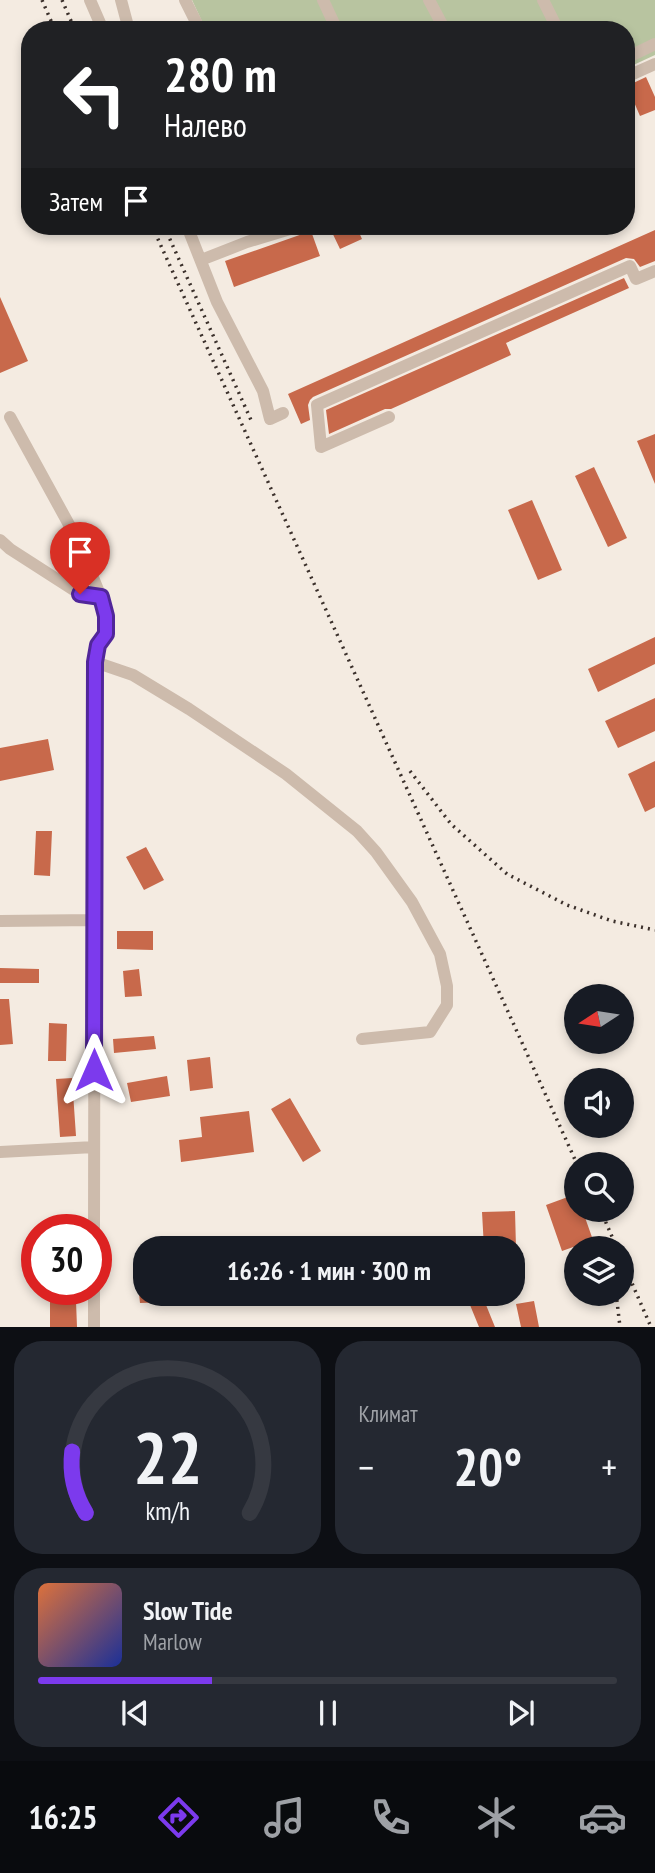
<!DOCTYPE html>
<html lang="ru">
<meta charset="utf-8">
<style>
body{margin:0;font-family:"PT Sans Narrow",sans-serif;background:#242831;color:#f1f3f6;height:100vh;display:flex;flex-direction:column;font-size:26px;white-space:nowrap}
*{box-sizing:border-box;margin:0}
p{font-size:23px;color:#9ea1a6}
.icon{flex:none;width:38px;height:38px;fill:none;stroke:currentColor;stroke-width:2;stroke-linecap:round;stroke-linejoin:round}
.map{position:relative;height:1327px;overflow:hidden}
.side{display:flex;flex-direction:column;gap:14px;padding:14px;background:#0d0f14;flex:1}
.side>*{flex:none}
.banner{position:absolute;left:21px;top:21px;width:614px;height:214px;border-radius:28px;box-shadow:0 4px 10px #0003;background:#202124;color:#fff;overflow:hidden}
.needle{width:46px;rotate:258deg}
.fabs{position:absolute;left:564px;top:984px;display:grid;gap:14px}
.fabs a{display:grid;place-items:center;width:70px;height:70px;border-radius:50%;background:#171b24;box-shadow:0 4px 10px #0003;font-size:35px}
.speed{position:absolute;left:21px;top:1214px;display:flex;gap:14px;font-size:35px;font-weight:700;text-align:center}
.speed>*{display:grid;place-content:center;width:91px;height:91px;border-radius:50%;background:#171b24;box-shadow:0 4px 10px #0003;line-height:1}
.speed .limit{border:10px solid #d22;background:#fff;color:#111}
.pin{position:absolute;display:grid;place-items:center;width:60px;height:60px;color:#fff;margin:-72px -30px;border-radius:50% 50% 50% 0;rotate:-45deg;box-shadow:0 0 7px #0007}
.pin .icon{rotate:45deg}
.me{position:absolute;width:77px;margin:-38px;rotate:0deg;stroke-linejoin:round;filter:drop-shadow(0 0 5px #0008)}
.turn{display:flex;align-items:center;gap:24px;height:147px;padding:0 28px;font-size:32px}
.turn .icon{width:91px;height:91px;stroke-width:2.5}
.turn b{display:block;font-size:49px;line-height:60px}
.then{display:flex;align-items:center;height:66px;padding:0 28px;background:#0003;gap:14px;font-size:26px}
.big{font-size:52px;font-weight:600;line-height:1.1}
.side .widget{flex:1;display:flex;flex-direction:column;justify-content:center;gap:10px;min-width:0;padding:0 24px;border-radius:28px;background:#242831}
.side .dial{align-items:center;gap:0}
.dial svg{height:182px;overflow:visible;fill:none;stroke:#363941;stroke-width:7;stroke-linecap:round;text-anchor:middle}
.dial text{fill:#f1f3f6;stroke:none}
.song{display:flex;align-items:center;gap:21px}
.cover{width:84px;height:84px;border-radius:10px;background:linear-gradient(135deg,hsl(20 70% 55%),hsl(230 70% 35%))}
.played{height:7px;border-radius:4px;background:linear-gradient(90deg,#7c3aed 30%,#363941 30%)}
.keys{display:flex;justify-content:space-around;direction:ltr}
.heat{display:flex;justify-content:space-between;align-items:center;font-size:38px;direction:ltr}
.side .tiles{flex:1;display:grid;gap:14px;grid-template-columns:1fr 1fr}
.widget:last-child{grid-column:span 2}
.trip{position:absolute;left:133px;top:1236px;width:392px;height:70px;border-radius:28px;background:#171b24;box-shadow:0 4px 10px #0003;font-weight:600;line-height:70px;text-align:center}
.dock{display:flex;height:112px;justify-content:space-around;align-items:center;background:#090b0e;color:#9ea1a6}
.dock .icon{width:49px;height:49px}
.dock .selected{color:#7c3aed}
.dock b{font-size:32px;color:#f1f3f6}
.map>svg:first-child{display:block}
.green{fill:#b8c4a0}
.building{fill:#c8694b}
.lines{fill:none;stroke-linecap:round;stroke-linejoin:round}
.minor{stroke:#cdbbac;stroke-width:12}
.rail{stroke:#3b302b;stroke-width:3.5;stroke-dasharray:2 5;stroke-linecap:butt}
.route-casing{stroke:#51269a;stroke-width:18}
.route{stroke:#7c3aed;stroke-width:12}
</style>
<div class="map">
<svg width="655" height="1327" viewBox="0 0 655 1327">
<rect width="100%" height="100%" fill="#f4ebe1"/>
<path class="green" d="M192 0H655V55L627 68 626 30H206Z"/>
<path class="building" d="M646 77 655 97V110L640 116 627 86Z
M329 226H356L362 239 340 249Z
M655 230V261L640 267 634 259 626 258 313 397 310 400 308 405 310 420 301 424 288 394Z
M311 231 320 256 234 287 225 261Z
M624 278 629 288 506 343 511 355 391 409H385L329 434 326 410Z
M0 297 28 361 0 373Z
M655 434V484L637 441Z
M594 467 627 538 608 547 575 476Z
M532 500 562 570 538 580 508 510Z
M655 637V664L598 692 588 669Z
M655 698V731L618 748 605 721Z
M48 739 54 770 0 781V748Z
M655 761V807L645 812 628 774Z
M36 831H52L50 876 34 875Z
M146 847 164 880 144 890 126 857Z
M117 931H153V950L117 949Z
M0 968 39 969V983H0Z
M139 969 142 996 125 997 123 971Z
M0 999H9L13 1044 0 1045Z
M49 1023 67 1024 66 1061H48Z
M154 1036 156 1049 114 1053 113 1039Z
M210 1057 213 1088 190 1091 187 1060Z
M167 1076 170 1096 131 1102 127 1083Z
M72 1078 76 1136 60 1137 56 1079Z
M290 1098 321 1151 303 1162 271 1109Z
M249 1111 254 1152 181 1162 179 1140 202 1137 200 1117Z
M576 1194V1209H582L593 1240 562 1251 546 1205Z
M515 1211 516 1248H484L482 1212Z
M52 1290H72V1301H76L77 1327H50V1301H51Z
M139 1293H171V1302L140 1303Z
M484 1300 495 1327H479L470 1305Z
M534 1301 539 1327H521L516 1304Z"/>
<g class="lines">
<path class="minor" d="M90 0 103 30
M121 0 129 30
M185 0 200 30
M323 0 337 30
M429 0 445 30
M543 0 558 30
M626 58 655 44
M626 77 655 64
M187 226 217 302 263 391 270 419 283 413
M201 260 247 242 300 226
M10 417 78 541 101 597 106 616V634L98 645 95 662 94 1230
M389 417 321 447 317 405 630 266 636 279 655 271
M0 540 10 549 80 594 101 597
M95 662 133 675 189 709 286 774 357 831 376 852 412 902 440 954 447 986V1005L430 1032 362 1039
M0 921 95 920
M0 1152 94 1147
M94 1327V1290"/>
<path class="rail" d="M42 0 55 30
M62 0 75 30
M152 226 577 1164
M164 226 251 420
M410 771 451 824 507 874 567 905 612 921 655 930
M600 1209 617 1248
M621 1258 651 1327
M616 1293 620 1327"/>
</g>
<g class="lines">
<defs>
<path id="route" d="M80 594 101 597 106 616V634L98 645 95 662 94 1070"/>
</defs>
<use href="#route" class="route-casing"/>
<use href="#route" class="route"/>
</g>
</svg>
<div class="fabs">
<a><svg class="needle" viewBox="-14 -14 28 28"><path d="M0-13l5 13h-10z" fill="#e53935"/><path d="M0 13l5-13h-10z" fill="#9ea1a6"/></svg></a>
<a><svg class="icon" aria-label="sound" viewBox="0 0 24 24"><path d="M4 9h4l5-4v14l-5-4H4zM17 9q2 3 0 6"/></svg></a>
<a><svg class="icon" aria-label="search" viewBox="0 0 24 24"><circle cx="10" cy="10" r="6"/><path d="M15 15l6 6"/></svg></a>
<a><svg class="icon" aria-label="layers" viewBox="0 0 24 24"><path d="M12 4l9 5-9 5-9-5zM3 14l9 5 9-5"/></svg></a>
</div>
<div class="speed"><div class="limit">30</div></div>
<div class="pin" style="left:80px;top:594px;background:#d93025"><svg class="icon" aria-label="arrive" viewBox="0 0 24 24"><path d="M6 21V4h12l-3 4 3 4H6"/></svg></div>
<svg class="me" style="left:94px;top:1070px" viewBox="-20 -20 40 40"><path d="M0-17L14 15 0 8-14 15z" fill="#7c3aed" stroke="#fff" stroke-width="4"/></svg>
<div class="trip">16:26 · 1 мин · 300 m</div>
<div class="banner">
<div class="turn"><svg class="icon" aria-label="left" viewBox="0 0 24 24"><path d="M17 20v-9H6M10 6l-5 5 5 5"/></svg><div><b>280 m</b>Налево</div></div>
<div class="then">Затем<svg class="icon" aria-label="arrive" viewBox="0 0 24 24"><path d="M6 21V4h12l-3 4 3 4H6"/></svg></div>
</div>
</div>
<section class="side">
<div class="tiles">
<div class="widget dial"><svg viewBox="0 0 100 80">
<path d="M14 69A42 42 0 1 1 86 69"/>
<path d="M14 69A42 42 0 0 1 8 42" stroke="#7c3aed"/>
<text x="50" y="56" font-size="32" font-weight="700">22</text>
<text x="50" y="72" font-size="11">km/h</text>
</svg></div>
<div class="widget"><p>Климат</p>
<div class="heat"><a>−</a><b class="big">20°</b><a>+</a></div>
</div>
<div class="widget">
<div class="song"><i class="cover"></i><div><b>Slow Tide</b><p>Marlow</p></div></div>
<div class="played"></div>
<div class="keys"><svg class="icon" aria-label="previous" viewBox="0 0 24 24"><path d="M18 5L8 12l10 7zM5 5v14"/></svg><svg class="icon" aria-label="pause" viewBox="0 0 24 24"><path d="M8 5v14M16 5v14"/></svg><svg class="icon" aria-label="next" viewBox="0 0 24 24"><path d="M6 5l10 7-10 7zM19 5v14"/></svg></div>
</div>
</div>
</section>
<nav class="dock">
<b>16:25</b>
<svg class="icon selected" aria-label="directions" viewBox="0 0 24 24"><path d="M12 3l9 9-9 9-9-9zM9 14v-3h6M13 9l2 2-2 2"/></svg>
<svg class="icon" aria-label="music" viewBox="0 0 24 24"><path d="M9 18V5l10-2v13"/><circle cx="6" cy="18" r="3"/><circle cx="16" cy="16" r="3"/></svg>
<svg class="icon" aria-label="phone" viewBox="0 0 24 24"><path d="M5 4h4l2 5-3 2q2 4 5 5l2-3 5 2v4C11 20 4 13 5 4z"/></svg>
<svg class="icon" aria-label="climate" viewBox="0 0 24 24"><path d="M12 3v18M4 7l16 10M4 17L20 7"/></svg>
<svg class="icon" aria-label="car" viewBox="0 0 24 24"><path d="M5 17H2v-5l4-1 3-4h7l3 4 3 1v5h-3M9 17h6M6 11h13"/><circle cx="7" cy="17" r="2"/><circle cx="17" cy="17" r="2"/></svg>
</nav>
